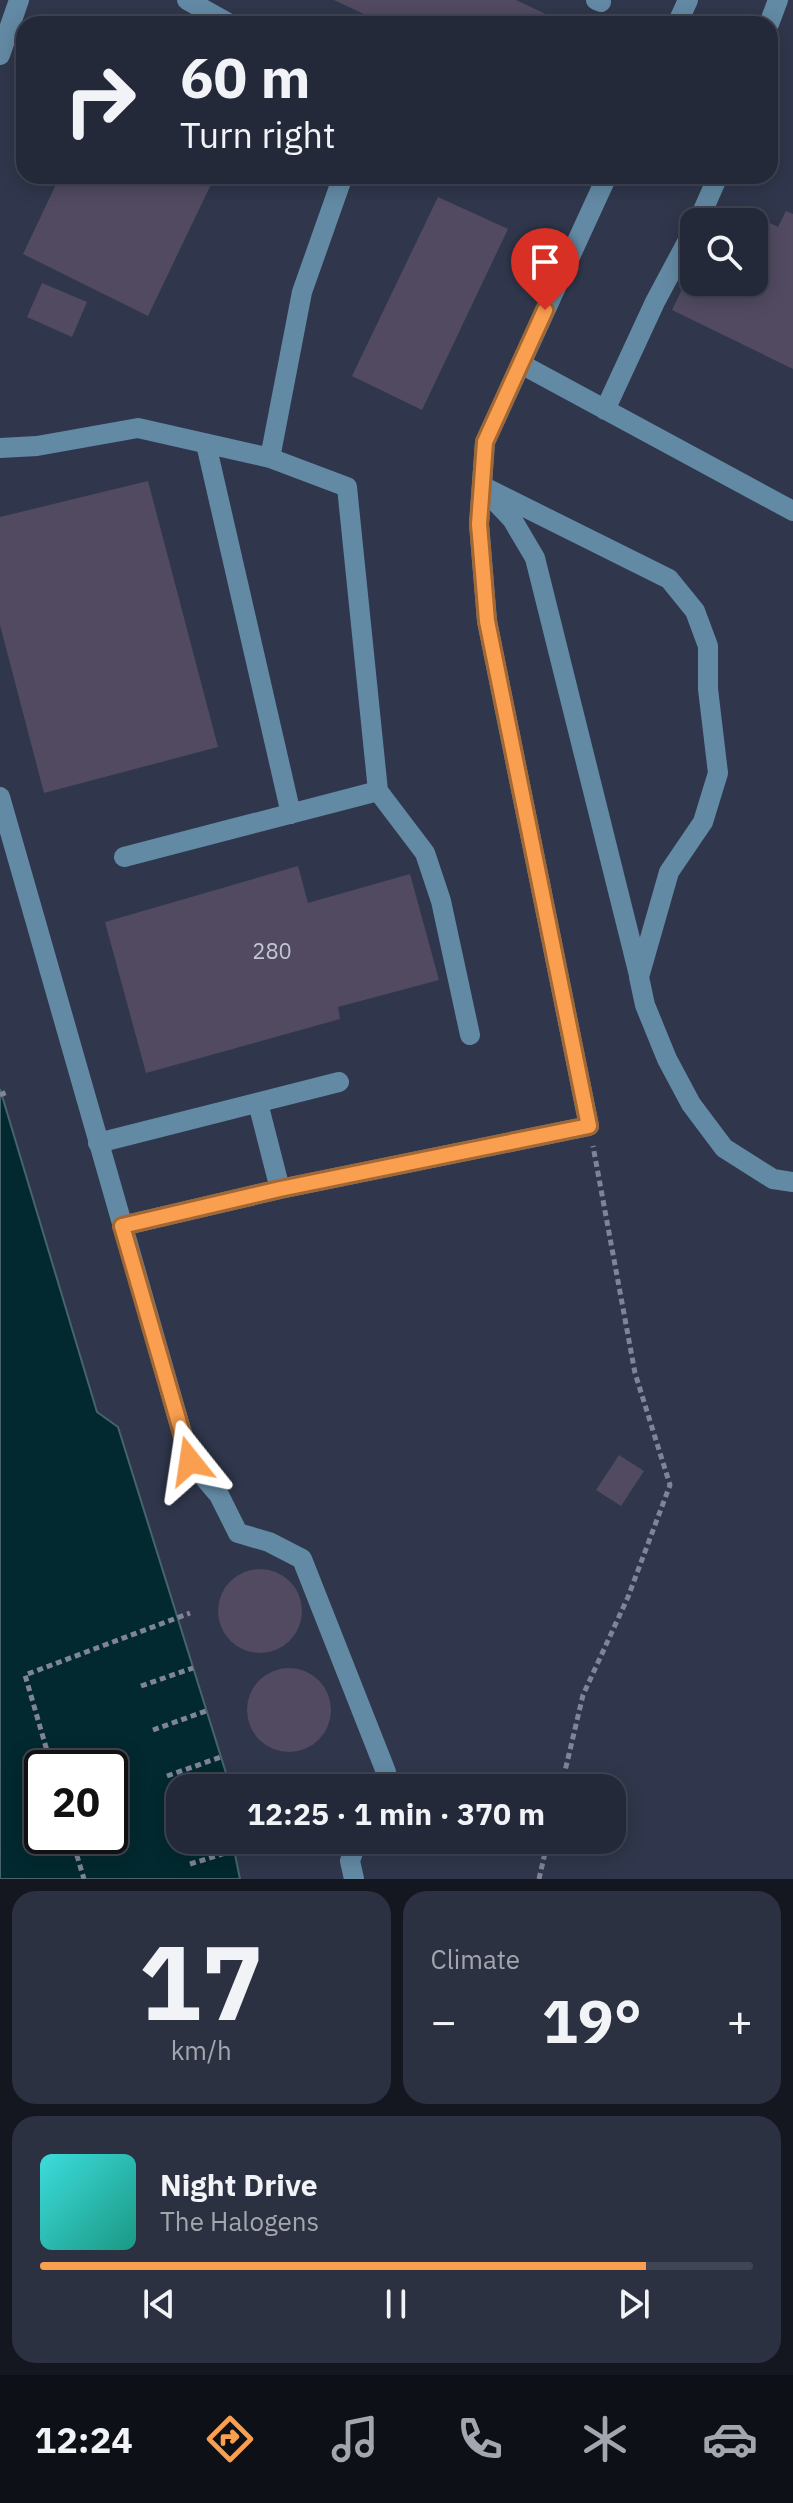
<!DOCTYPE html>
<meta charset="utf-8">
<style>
body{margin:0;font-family:"IBM Plex Sans",sans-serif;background:#2c3141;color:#f1f3f6;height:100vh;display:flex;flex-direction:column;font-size:30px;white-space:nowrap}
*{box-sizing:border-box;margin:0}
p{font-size:26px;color:#a3a6ae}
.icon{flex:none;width:44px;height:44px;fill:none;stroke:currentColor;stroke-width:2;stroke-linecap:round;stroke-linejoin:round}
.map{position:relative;height:1879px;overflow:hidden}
.sheet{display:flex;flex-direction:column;gap:12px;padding:12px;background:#14171f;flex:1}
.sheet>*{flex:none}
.banner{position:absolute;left:16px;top:16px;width:762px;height:168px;border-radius:24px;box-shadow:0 4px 20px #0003,0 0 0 2px #414553;background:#242939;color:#f1f3f6;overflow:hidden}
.controls{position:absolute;left:680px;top:208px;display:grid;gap:16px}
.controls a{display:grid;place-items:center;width:88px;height:88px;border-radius:16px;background:#242939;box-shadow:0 4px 20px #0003,0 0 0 2px #414553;font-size:40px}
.speed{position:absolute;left:24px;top:1750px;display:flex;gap:16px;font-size:40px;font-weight:700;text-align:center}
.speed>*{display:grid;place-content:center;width:104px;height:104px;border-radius:50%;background:#242939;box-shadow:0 4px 20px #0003,0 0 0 2px #414553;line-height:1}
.speed .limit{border:4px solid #111;border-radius:12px;background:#fff;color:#111}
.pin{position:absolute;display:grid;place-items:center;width:68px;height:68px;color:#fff;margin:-82px -34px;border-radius:50% 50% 50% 0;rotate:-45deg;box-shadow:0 0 8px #0007}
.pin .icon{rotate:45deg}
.me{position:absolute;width:88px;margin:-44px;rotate:345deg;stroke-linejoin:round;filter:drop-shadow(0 0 6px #0008)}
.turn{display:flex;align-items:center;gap:28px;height:168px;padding:0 32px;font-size:36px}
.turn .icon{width:104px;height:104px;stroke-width:2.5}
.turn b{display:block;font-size:56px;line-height:68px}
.big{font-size:60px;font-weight:700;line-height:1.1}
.sheet .card{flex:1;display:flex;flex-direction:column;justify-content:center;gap:12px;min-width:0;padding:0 28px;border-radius:24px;background:#2c3141}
.sheet .dial{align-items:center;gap:0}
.dial b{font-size:104px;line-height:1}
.song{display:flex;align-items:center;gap:24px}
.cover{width:96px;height:96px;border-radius:12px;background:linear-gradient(135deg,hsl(180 70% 55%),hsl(170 70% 35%))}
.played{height:8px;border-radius:4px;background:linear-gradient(90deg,#fa9f4f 85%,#414553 85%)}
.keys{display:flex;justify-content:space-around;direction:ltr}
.heat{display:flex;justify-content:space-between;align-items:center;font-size:44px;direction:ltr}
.sheet .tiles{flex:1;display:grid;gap:12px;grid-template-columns:1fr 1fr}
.card:last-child{grid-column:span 2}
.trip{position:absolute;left:166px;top:1774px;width:460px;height:80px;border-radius:24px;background:#242939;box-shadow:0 4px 20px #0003,0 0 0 2px #414553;font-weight:700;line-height:80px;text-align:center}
.tabs{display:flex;height:128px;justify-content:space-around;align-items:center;background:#0e1017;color:#a3a6ae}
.tabs .icon{width:56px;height:56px}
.tabs .active{color:#fa9f4f}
.tabs b{font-size:36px;color:#f1f3f6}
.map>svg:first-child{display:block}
.water{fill:#02292f;stroke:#47646c;stroke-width:2;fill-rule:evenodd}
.building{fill:#514a61}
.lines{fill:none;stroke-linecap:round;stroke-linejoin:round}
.path{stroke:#7f8597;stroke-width:5;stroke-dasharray:6 4;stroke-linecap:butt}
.minor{stroke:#638aa5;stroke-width:20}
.route-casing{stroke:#a26733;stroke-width:20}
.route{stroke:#fa9f4f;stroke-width:14}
.labels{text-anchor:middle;stroke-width:8;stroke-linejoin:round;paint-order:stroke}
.number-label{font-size:22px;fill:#c2c5d4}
</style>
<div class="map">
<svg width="793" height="1879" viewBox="0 0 793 1879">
<rect width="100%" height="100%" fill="#30374c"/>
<path class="water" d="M0 1089 97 1412 118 1427 226 1773 227 1788H180V1840H232L240 1879H0ZM42 1768H110V1836H42Z"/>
<path class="building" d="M334 0H516L567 24H385Z
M60 176H215L148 316 23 254Z
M438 197 508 229 422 410 352 376Z
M786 211 793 214V369L672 310 694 265V282H754V245L766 221 778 227Z
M42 283 87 302 72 337 27 317Z
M148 481 218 747 44 793 0 625V517Z
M298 866 308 903 410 874 439 980 338 1007 340 1019 146 1073 105 922Z
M619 1455 644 1471 621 1506 596 1490Z
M218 1611a42 42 0 1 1 84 0a42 42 0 1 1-84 0Z
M247 1710a42 42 0 1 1 84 0a42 42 0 1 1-84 0Z"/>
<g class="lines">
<path class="path" d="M0 1095 7 1092
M141 1686 193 1668
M153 1730 206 1711
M52 1768 25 1675 190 1613
M167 1776 221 1757
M561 1788 583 1695 628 1597 670 1485 635 1373 593 1146
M179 1817H180
M71 1836 84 1879
M190 1864 232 1851
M539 1879 548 1840"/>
<path class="minor" d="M187 0 230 24
M596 0 601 2
M677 24 688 0
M769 24 778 0
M0 55 19 0
M698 222 718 176
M521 364 793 511
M605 410 655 302 694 229
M206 444 291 814
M0 448 37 446 138 428 270 458 302 292 343 176
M270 458 347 487 378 791 425 853 441 901 470 1035
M482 486 669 579 695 611 708 646V689L718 773 703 822 669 872 639 977 645 1005 667 1059 691 1104 724 1148 773 1179 793 1182
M492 498 512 519 535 558 639 975
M0 797 190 1461 219 1495 238 1533 269 1542 302 1559 386 1772 379 1788
M124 857 378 791
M258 1103 280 1189
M98 1143 339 1082
M122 1226 280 1189 589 1126 487 621 479 524 485 442 607 176
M354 1879 350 1861 357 1840"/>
</g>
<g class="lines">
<defs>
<path id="route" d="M190 1461 122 1226 280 1189 589 1126 487 621 479 524 485 442 545 310"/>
</defs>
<use href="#route" class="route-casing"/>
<use href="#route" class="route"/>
</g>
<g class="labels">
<g class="number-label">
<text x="272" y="959">280</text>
</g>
</g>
</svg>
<div class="controls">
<a><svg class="icon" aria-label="search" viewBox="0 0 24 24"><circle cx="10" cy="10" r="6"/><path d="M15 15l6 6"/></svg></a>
</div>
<div class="speed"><div class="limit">20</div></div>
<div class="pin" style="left:545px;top:310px;background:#d93025"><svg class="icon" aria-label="arrive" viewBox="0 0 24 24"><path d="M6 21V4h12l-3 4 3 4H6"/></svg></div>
<svg class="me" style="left:190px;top:1461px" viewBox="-20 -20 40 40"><path d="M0-17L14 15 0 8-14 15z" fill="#fa9f4f" stroke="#fff" stroke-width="4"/></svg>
<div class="trip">12:25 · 1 min · 370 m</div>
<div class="banner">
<div class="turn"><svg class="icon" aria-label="right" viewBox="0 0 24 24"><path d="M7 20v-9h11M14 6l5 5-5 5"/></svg><div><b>60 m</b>Turn right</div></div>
</div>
</div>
<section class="sheet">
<div class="tiles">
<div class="card dial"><b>17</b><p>km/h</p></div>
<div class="card"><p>Climate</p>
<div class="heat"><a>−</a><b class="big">19°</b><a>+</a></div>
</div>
<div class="card">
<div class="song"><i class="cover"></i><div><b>Night Drive</b><p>The Halogens</p></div></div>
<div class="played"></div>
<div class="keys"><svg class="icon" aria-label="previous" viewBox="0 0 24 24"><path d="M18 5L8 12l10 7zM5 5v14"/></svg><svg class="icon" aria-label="pause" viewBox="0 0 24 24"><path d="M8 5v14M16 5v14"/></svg><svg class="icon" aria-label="next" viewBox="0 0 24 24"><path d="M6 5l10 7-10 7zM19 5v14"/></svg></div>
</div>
</div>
</section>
<nav class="tabs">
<b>12:24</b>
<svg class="icon active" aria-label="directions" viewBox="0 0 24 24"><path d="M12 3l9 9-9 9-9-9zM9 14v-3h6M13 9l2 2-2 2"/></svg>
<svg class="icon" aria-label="music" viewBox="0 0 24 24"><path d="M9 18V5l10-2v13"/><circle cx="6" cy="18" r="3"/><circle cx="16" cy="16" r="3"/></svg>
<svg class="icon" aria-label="phone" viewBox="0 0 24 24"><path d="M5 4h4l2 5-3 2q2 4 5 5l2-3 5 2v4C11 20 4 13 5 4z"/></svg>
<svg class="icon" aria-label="climate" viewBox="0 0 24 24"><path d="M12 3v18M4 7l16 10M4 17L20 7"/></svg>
<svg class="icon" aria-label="car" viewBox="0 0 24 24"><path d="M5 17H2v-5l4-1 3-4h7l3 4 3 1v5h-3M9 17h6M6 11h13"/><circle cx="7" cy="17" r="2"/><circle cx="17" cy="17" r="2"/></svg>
</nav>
